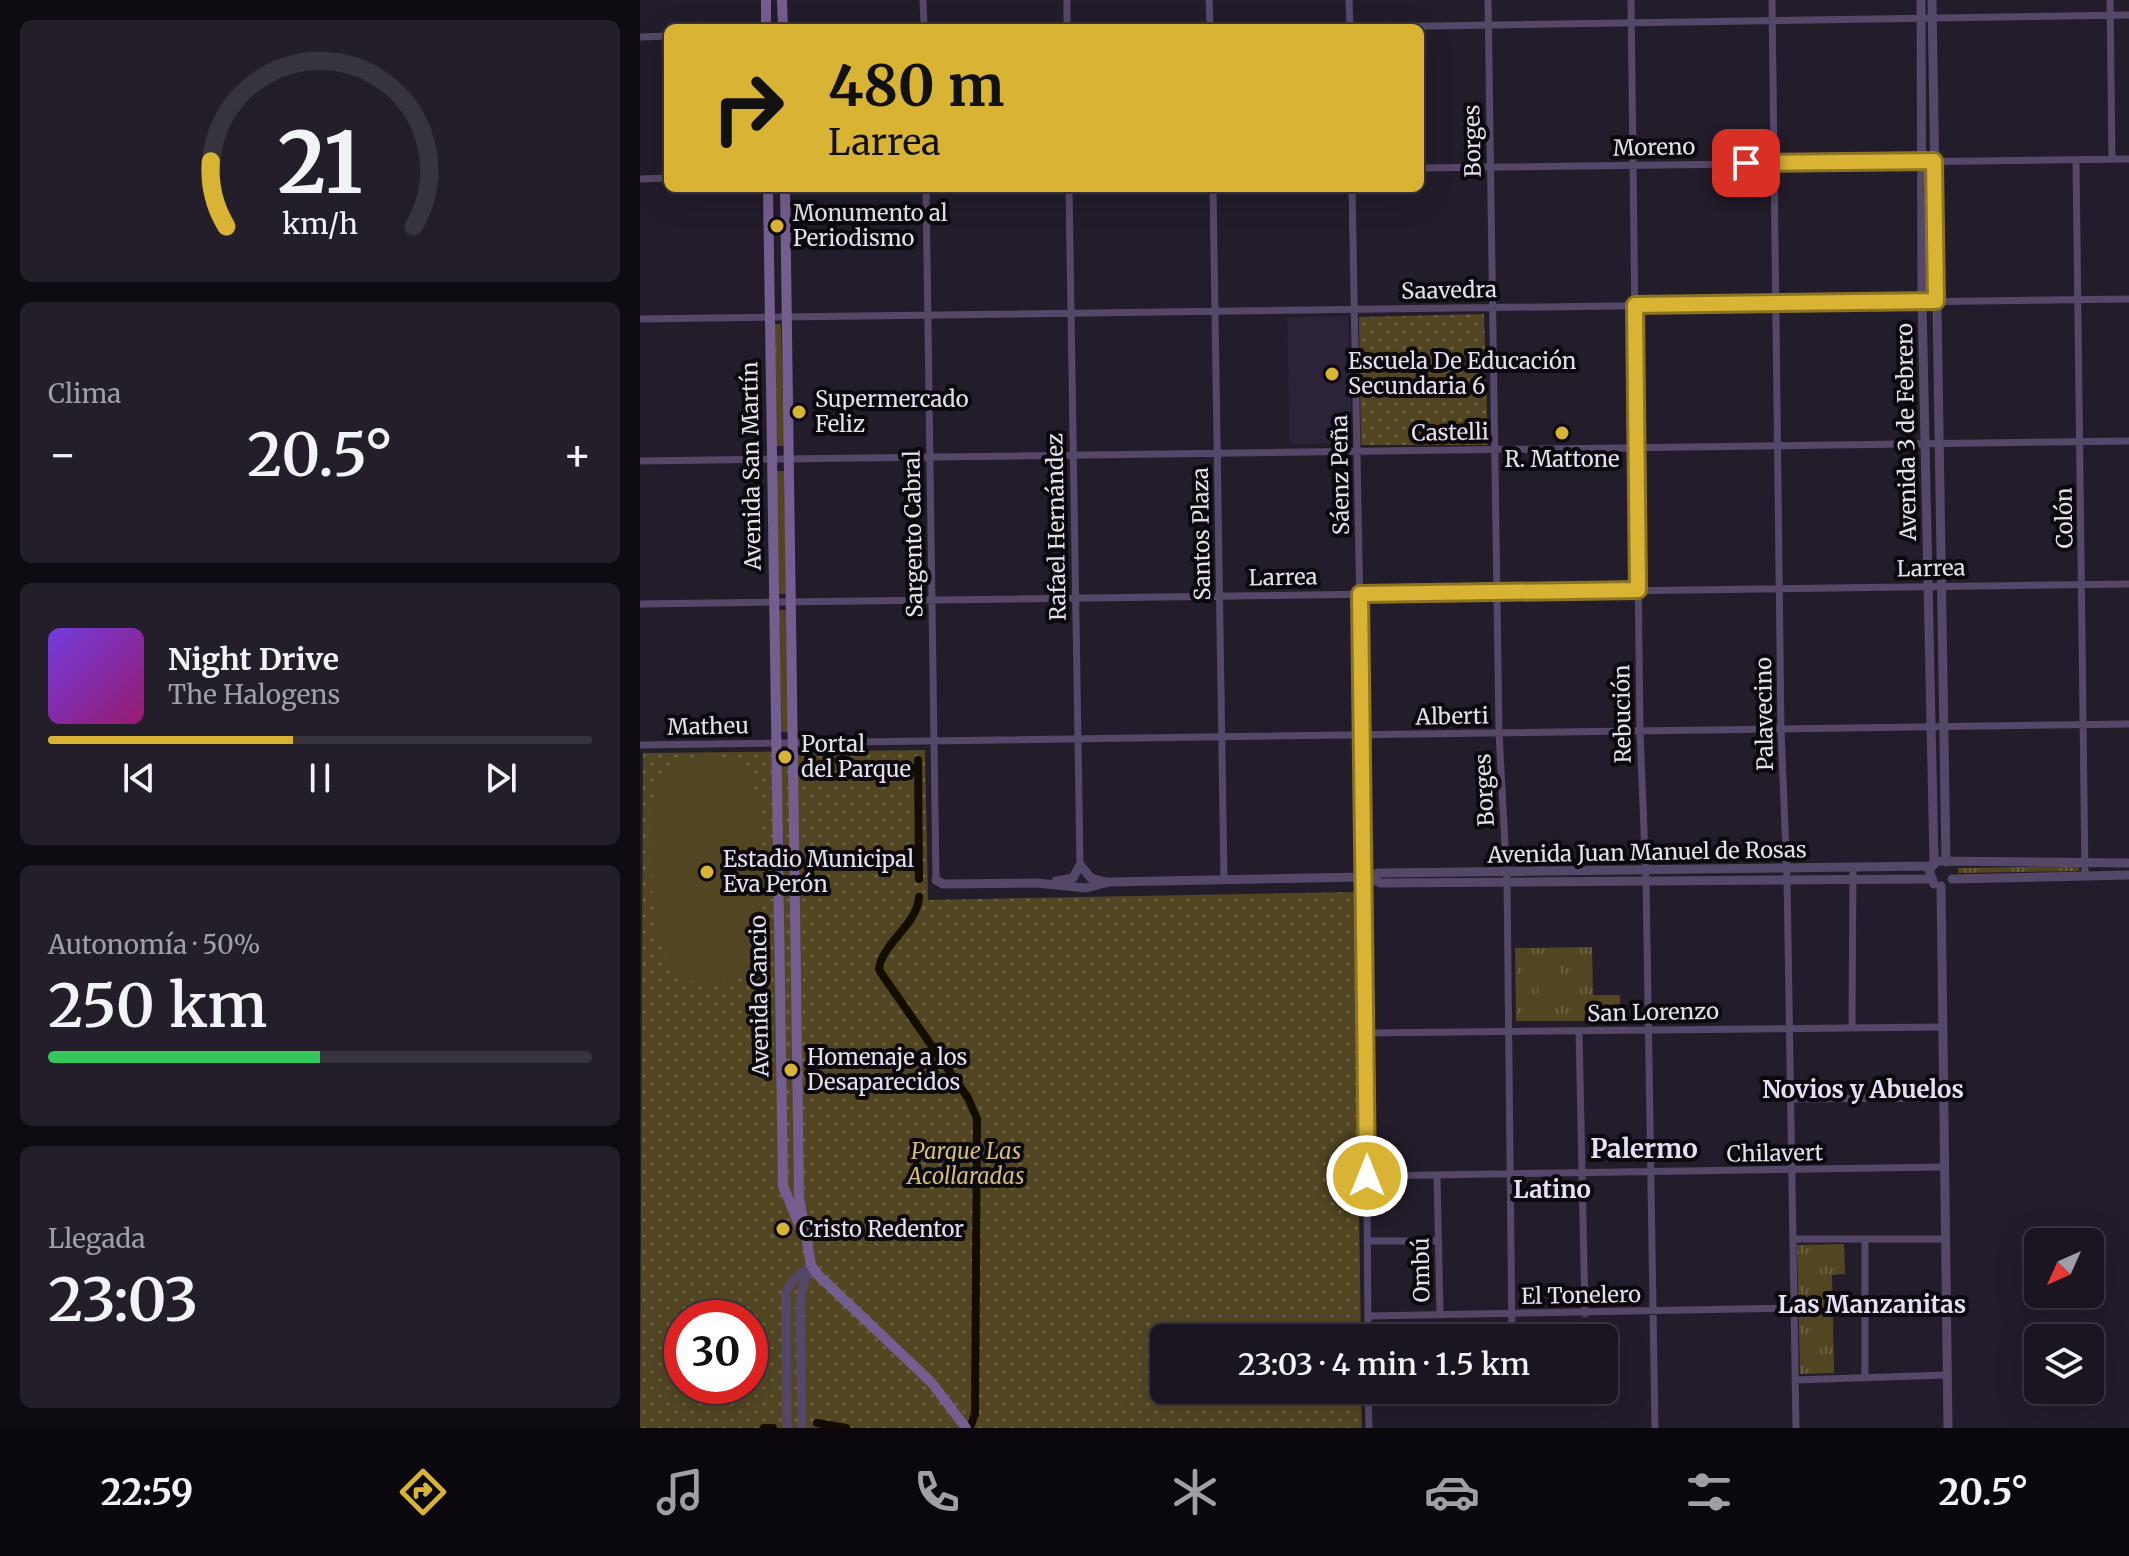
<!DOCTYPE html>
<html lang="es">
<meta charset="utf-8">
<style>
body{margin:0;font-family:Merriweather,serif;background:#231e29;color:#f1f3f6;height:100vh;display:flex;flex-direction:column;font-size:30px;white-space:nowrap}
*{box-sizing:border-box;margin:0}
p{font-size:26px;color:#9f9fa5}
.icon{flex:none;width:44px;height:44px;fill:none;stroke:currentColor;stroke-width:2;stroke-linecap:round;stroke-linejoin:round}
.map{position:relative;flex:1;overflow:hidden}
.drawer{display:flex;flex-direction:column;gap:20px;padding:20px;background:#0e0c12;width:640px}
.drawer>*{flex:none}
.hud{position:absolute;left:24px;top:24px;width:760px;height:168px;border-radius:12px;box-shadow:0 8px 32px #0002,0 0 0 2px #38343e;background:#d9b334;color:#111;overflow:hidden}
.needle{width:52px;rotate:225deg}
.fabs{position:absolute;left:1384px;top:1228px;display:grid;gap:16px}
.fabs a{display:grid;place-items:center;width:80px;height:80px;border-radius:12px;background:#1a1520;box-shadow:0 8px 32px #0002,0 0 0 2px #38343e;font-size:40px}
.speed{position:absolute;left:24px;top:1300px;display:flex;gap:16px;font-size:40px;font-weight:700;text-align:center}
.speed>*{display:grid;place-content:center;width:104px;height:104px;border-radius:50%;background:#1a1520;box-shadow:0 8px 32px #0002,0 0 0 2px #38343e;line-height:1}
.speed .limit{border:12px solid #d22;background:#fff;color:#111}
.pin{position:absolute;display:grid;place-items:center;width:68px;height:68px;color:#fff;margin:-34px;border-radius:16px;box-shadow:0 4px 12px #0006}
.me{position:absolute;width:88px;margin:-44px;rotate:0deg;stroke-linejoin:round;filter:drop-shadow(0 0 6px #0008)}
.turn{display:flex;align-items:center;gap:28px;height:168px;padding:0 32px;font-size:36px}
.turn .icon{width:104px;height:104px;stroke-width:2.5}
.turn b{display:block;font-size:56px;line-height:68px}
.big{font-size:60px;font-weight:600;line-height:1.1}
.drawer .card{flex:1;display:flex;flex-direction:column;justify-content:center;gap:12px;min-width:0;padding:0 28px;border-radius:12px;background:#231e29}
.drawer .dial{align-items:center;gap:0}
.dial svg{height:208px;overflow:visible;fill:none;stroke:#38343e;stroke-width:7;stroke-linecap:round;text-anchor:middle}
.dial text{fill:#f1f3f6;stroke:none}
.song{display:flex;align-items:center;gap:24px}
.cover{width:96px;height:96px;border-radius:12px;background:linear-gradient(135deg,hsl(260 70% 55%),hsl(320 70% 35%))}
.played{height:8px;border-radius:4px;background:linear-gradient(90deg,#d9b334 45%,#38343e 45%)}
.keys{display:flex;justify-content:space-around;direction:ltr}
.heat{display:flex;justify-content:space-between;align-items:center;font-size:44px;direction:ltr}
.charge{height:12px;border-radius:6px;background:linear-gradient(90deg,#34c759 50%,#38343e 0)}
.trip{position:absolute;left:510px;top:1324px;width:468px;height:80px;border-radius:12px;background:#1a1520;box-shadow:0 8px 32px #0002,0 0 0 2px #38343e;font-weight:600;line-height:80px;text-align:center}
.menu{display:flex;height:128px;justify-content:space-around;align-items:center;background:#0a080d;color:#9f9fa5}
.menu .icon{width:56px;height:56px}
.menu .on{color:#d9b334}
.menu b{font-size:36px;color:#f1f3f6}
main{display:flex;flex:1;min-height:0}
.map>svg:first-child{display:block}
.built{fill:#2d2338}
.grass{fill:url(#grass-tufts)}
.park{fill:url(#park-dots);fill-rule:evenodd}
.pitch{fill:#524622}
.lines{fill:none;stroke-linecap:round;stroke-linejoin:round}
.canal{stroke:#130c00;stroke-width:8}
.minor{stroke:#554767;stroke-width:7}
.tertiary{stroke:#554767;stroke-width:9}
.secondary{stroke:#745d8f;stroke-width:10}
.route-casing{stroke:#8d7422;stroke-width:20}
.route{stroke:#d9b334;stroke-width:14}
.poi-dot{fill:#d9b334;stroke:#0b080e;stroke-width:3}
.labels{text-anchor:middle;stroke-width:8;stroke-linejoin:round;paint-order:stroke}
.street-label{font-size:22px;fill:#e5e0eb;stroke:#0b080e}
.poi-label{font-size:22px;fill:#e5e0eb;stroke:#0b080e;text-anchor:start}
.park-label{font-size:22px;font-style:italic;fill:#d4bd79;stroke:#0b080e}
.neighbourhood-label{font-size:24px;font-weight:bold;fill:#e7def3;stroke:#0b080e}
.quarter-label{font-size:26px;font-weight:bold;fill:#e7def3;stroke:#0b080e}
</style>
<main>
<section class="drawer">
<div class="card dial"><svg viewBox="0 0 100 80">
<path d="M14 69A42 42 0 1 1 86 69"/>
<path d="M14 69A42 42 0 0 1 8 44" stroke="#d9b334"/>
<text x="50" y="56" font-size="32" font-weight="700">21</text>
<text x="50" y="72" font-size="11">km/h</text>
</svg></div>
<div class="card"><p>Clima</p>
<div class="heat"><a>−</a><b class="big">20.5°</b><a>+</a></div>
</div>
<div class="card">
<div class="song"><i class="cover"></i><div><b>Night Drive</b><p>The Halogens</p></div></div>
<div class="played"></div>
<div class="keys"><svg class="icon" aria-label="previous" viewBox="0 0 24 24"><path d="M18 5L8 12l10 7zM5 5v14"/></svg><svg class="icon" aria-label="pause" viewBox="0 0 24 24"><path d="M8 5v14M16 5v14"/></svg><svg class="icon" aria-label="next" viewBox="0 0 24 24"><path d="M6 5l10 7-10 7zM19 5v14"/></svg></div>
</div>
<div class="card"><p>Autonomía · 50%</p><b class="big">250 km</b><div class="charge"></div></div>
<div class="card"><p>Llegada</p><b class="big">23:03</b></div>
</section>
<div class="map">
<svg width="1489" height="1428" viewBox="0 0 1489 1428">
<defs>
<pattern id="grass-tufts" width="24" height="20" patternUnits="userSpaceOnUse" patternTransform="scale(2)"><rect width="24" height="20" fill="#524622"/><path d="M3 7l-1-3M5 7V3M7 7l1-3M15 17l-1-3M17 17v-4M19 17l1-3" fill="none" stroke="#6b6042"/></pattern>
<pattern id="park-dots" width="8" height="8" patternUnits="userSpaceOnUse" patternTransform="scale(2)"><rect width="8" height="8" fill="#524622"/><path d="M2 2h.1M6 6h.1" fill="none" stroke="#6b6042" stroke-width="1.8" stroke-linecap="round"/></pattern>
</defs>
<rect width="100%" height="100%" fill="#231c2b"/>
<path class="built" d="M708 316 711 443 650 444 647 317Z"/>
<path class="grass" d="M134 324H141L144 446H136Z
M136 471H144L146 594H139Z
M139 610H146L149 732H141Z
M1439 866V871L1318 873V868Z
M952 947 953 995H980L981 1021H876L875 948Z
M1204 1244 1205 1274 1192 1275 1194 1373 1160 1374 1157 1245Z"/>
<path class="park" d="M844 314 848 445H721L719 317Z
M285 750 288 900 714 892 721 1338H524V1390H721L722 1428H0L3 753ZM42 1318H110V1386H42Z"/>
<path class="pitch" d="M64 754C79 756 93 757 104 768 130 794 121 901 121 940 116 960 104 978 82 982 0 1000 12 859 11 807 18 777 34 761 64 754Z
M920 959 921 1000 899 1001 897 960Z"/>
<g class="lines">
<path class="canal" d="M278 760 279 879
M279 897C277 926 242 942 239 970L328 1098 337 1119 335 1414 330 1428
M177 1423 206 1428
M124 1428H133"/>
<path class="minor" d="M283 0 284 28
M427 0V28
M569 0 570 28
M709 0 710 28
M848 0 859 733 867 882 872 1338
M991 0 1000 731 1006 880 1015 1428
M1132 0 1141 729 1147 878 1156 1428
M1470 0 1472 159
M668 28 1489 15
M0 37 28 36
M1436 160 1445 876
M780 168 1489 159
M0 179 28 178
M286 188 296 880
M429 188 440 865
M573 188 584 880
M712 188 725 877 728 1338
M0 319 1489 299
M0 461 1489 441
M0 604 1489 584
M0 745 1489 724
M1212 1027 1213 868
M939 1031 945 1314
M726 1033 1300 1027
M1151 1099 1301 1098
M797 1175 800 1315
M727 1176 1303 1167
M1153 1239H1303
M1225 1240V1378
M727 1241H798
M728 1316 1154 1308
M1155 1380 1307 1375
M728 1390 729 1428"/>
<path class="tertiary" d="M1281 0 1282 301 1294 863
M1292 0 1306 862
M440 865 451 878 466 882
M725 877 741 883 1289 879
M1312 879 1489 875
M296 880 303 884 397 883 446 888 469 882 725 877 738 873 1291 866
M416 881 433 878 440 865
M1294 884 1289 870 1297 861 1489 863
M1301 886 1308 1428
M147 1428 146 1292 153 1280 171 1265
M162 1428 160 1308 162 1289 169 1269"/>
<path class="secondary" d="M126 0V28
M142 0 143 28
M128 188 143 1186 163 1234
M145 188 159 1197 171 1265 178 1275 291 1382 326 1428"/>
</g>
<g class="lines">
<defs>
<path id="route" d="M727 1176 720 594 998 590 995 305 1296 301 1294 161 1106 163"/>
</defs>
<use href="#route" class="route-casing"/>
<use href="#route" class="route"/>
</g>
<g class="poi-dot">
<circle cx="137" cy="226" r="8"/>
<circle cx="692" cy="374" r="8"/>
<circle cx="159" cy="412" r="8"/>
<circle cx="922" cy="433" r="8"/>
<circle cx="145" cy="757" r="8"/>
<circle cx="67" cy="872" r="8"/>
<circle cx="151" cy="1070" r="8"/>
<circle cx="143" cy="1229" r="8"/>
</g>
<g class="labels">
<g class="street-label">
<text transform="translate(832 141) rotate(-91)" y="8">Borges</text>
<text transform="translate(1014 147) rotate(-1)" y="8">Moreno</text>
<text transform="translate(809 290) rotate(-1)" y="8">Saavedra</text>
<text transform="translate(810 432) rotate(-1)" y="8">Castelli</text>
<text transform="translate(1266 432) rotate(-91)" y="8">Avenida 3 de Febrero</text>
<text transform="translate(111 466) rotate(-91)" y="8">Avenida San Martín</text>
<text transform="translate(700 475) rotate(-91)" y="8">Sáenz Peña</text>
<text transform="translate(1424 518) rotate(-91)" y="8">Colón</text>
<text transform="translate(416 527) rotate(-91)" y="8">Rafael Hernández</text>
<text transform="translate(273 534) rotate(-91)" y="8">Sargento Cabral</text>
<text transform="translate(561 534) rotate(-91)" y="8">Santos Plaza</text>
<text transform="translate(1291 568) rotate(-1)" y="8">Larrea</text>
<text transform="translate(643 577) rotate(-1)" y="8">Larrea</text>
<text transform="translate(982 714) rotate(-91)" y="8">Rebución</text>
<text transform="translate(1124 714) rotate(-91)" y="8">Palavecino</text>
<text transform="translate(812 716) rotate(-1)" y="8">Alberti</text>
<text transform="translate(68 726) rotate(-1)" y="8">Matheu</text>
<text transform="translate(844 790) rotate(-93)" y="8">Borges</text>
<text transform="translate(1007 852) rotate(-1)" y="8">Avenida Juan Manuel de Rosas</text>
<text transform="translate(119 996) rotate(-91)" y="8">Avenida Cancio</text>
<text transform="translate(1013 1012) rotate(-1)" y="8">San Lorenzo</text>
<text transform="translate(1135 1153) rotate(-1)" y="8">Chilavert</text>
<text transform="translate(781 1270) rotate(-91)" y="8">Ombú</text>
<text transform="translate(941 1295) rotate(-1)" y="8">El Tonelero</text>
</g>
<g class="poi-label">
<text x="153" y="221">Monumento al<tspan x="153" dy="25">Periodismo</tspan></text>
<text x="708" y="369">Escuela De Educación<tspan x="708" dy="25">Secundaria 6</tspan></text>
<text x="175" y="407">Supermercado<tspan x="175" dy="25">Feliz</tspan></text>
<text x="922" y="467" text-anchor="middle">R. Mattone</text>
<text x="161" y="752">Portal<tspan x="161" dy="25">del Parque</tspan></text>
<text x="83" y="867">Estadio Municipal<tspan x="83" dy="25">Eva Perón</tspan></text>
<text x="167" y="1065">Homenaje a los<tspan x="167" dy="25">Desaparecidos</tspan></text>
<text x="159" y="1237">Cristo Redentor</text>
</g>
<g class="park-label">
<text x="326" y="1159">Parque Las<tspan x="326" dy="25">Acollaradas</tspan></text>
</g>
<g class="neighbourhood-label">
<text x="1223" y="1098">Novios y Abuelos</text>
<text x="912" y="1198">Latino</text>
<text x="1232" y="1313">Las Manzanitas</text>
</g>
<g class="quarter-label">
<text x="1004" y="1158">Palermo</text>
</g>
</g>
</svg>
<div class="fabs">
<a><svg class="needle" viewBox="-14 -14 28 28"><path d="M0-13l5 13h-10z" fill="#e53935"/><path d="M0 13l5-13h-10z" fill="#9f9fa5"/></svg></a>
<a><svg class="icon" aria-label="layers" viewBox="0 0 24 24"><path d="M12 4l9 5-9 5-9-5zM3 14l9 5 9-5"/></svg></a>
</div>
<div class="speed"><div class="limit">30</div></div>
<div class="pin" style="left:1106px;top:163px;background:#d93025"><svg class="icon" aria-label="arrive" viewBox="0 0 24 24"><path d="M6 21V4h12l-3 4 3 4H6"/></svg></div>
<svg class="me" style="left:727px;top:1176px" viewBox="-20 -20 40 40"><circle r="17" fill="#d9b334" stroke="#fff" stroke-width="3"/><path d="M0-11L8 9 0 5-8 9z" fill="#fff"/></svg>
<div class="trip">23:03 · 4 min · 1.5 km</div>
<div class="hud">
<div class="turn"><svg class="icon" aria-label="right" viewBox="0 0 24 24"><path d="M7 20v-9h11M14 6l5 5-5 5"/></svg><div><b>480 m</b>Larrea</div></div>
</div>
</div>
</main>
<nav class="menu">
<b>22:59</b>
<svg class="icon on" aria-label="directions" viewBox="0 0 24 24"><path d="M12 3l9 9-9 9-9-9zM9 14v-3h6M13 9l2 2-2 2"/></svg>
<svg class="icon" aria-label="music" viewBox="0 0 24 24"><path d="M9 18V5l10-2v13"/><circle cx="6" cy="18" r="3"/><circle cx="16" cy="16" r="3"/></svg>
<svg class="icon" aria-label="phone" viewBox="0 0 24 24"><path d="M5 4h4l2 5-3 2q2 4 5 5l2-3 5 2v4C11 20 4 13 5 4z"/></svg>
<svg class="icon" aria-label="climate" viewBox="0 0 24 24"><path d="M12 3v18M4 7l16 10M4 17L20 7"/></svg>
<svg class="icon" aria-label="car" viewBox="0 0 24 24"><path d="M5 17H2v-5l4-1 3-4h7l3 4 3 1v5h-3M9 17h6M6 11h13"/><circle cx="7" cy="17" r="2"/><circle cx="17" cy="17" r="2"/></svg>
<svg class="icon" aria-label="filters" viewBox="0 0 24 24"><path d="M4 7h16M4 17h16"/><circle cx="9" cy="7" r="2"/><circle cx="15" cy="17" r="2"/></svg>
<b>20.5°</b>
</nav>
